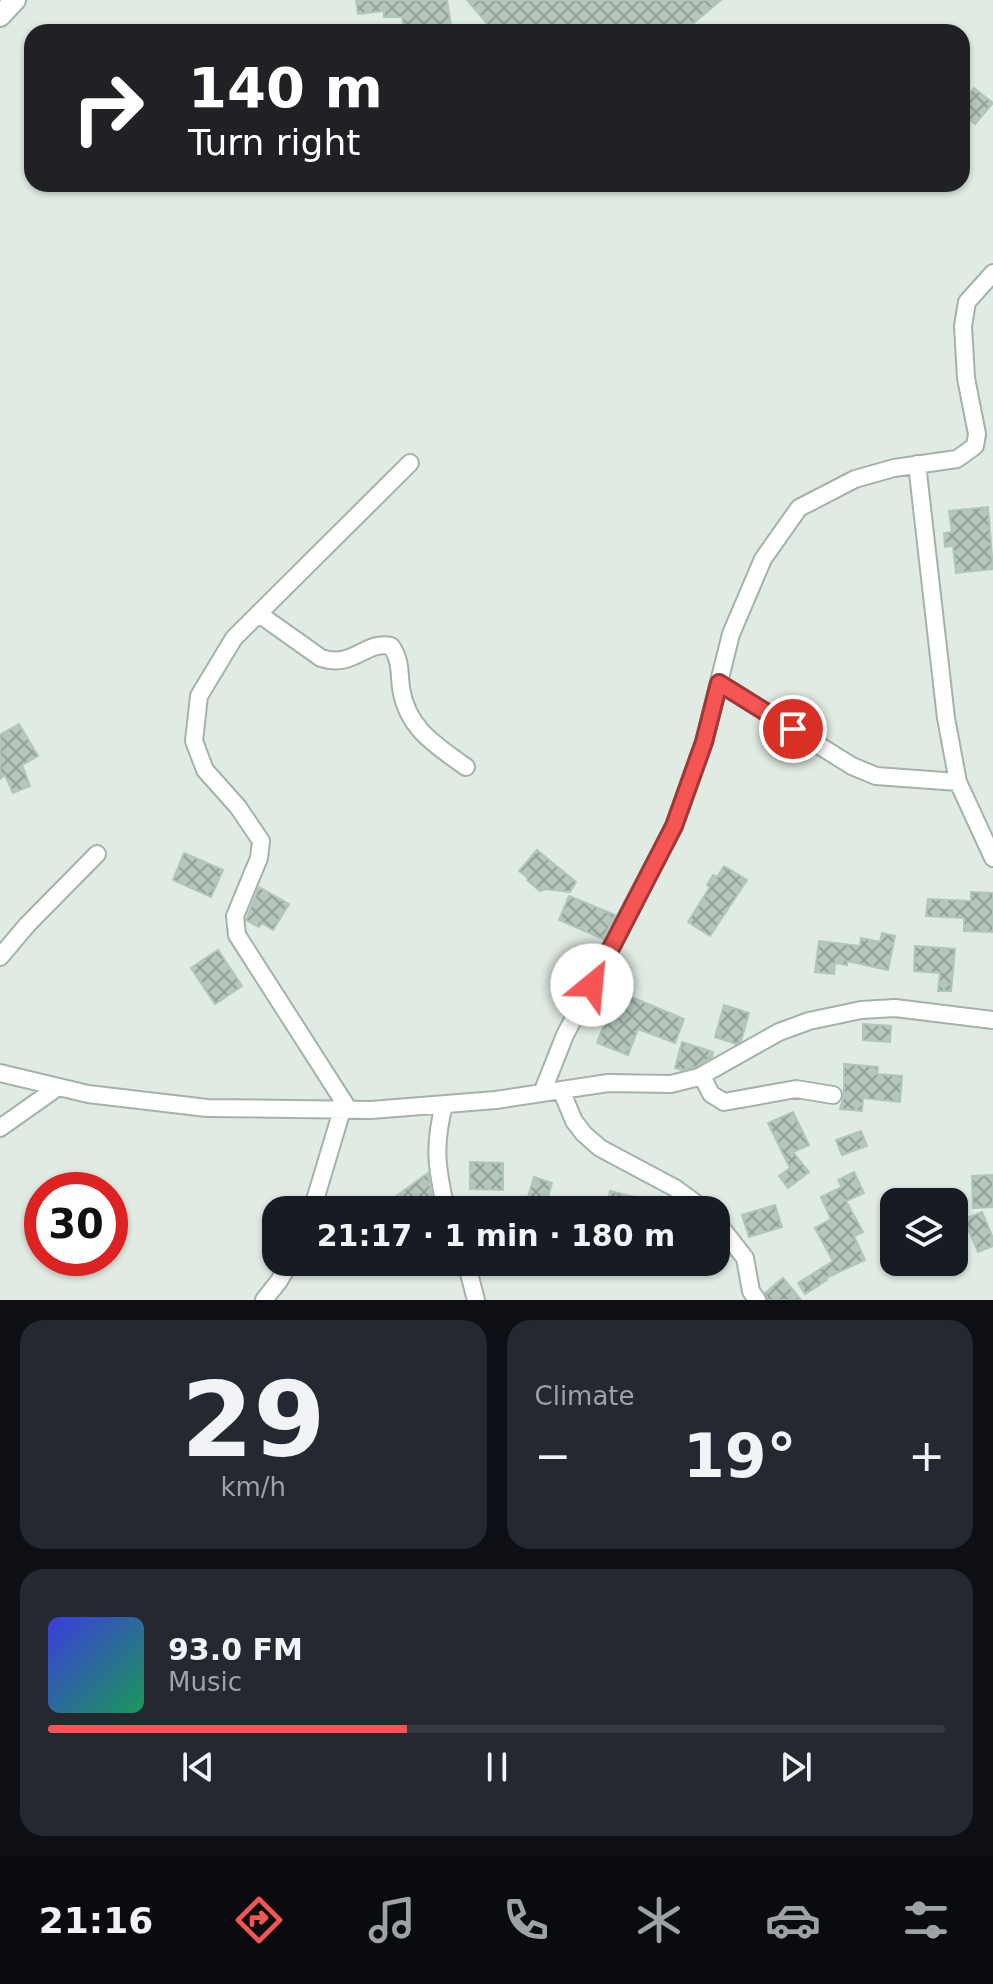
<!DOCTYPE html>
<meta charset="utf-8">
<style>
body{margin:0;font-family:"DejaVu Sans",sans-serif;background:#242831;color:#f1f3f6;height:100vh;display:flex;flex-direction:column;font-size:30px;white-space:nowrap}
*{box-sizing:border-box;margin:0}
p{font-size:26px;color:#9ea1a6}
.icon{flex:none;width:44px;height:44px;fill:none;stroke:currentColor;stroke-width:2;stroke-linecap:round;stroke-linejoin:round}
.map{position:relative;height:1300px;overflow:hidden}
.sheet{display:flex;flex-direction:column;gap:20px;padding:20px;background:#0d0f14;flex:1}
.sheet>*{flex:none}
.hud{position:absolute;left:24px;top:24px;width:946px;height:168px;border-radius:24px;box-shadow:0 2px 6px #0004;background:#202124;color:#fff;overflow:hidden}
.buttons{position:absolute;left:880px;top:1188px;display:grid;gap:16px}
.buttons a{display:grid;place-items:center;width:88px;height:88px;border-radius:16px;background:#171b24;box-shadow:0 2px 6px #0004;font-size:40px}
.speed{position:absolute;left:24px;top:1172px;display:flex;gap:16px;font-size:40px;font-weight:700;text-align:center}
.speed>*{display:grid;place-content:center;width:104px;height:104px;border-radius:50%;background:#171b24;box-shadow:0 2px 6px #0004;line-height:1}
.speed .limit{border:12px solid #d22;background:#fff;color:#111}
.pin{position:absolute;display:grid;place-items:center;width:68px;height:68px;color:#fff;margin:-34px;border:4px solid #fff;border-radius:50%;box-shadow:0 2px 8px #0007}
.me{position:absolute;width:88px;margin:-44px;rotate:28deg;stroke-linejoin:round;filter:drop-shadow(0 0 6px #0008)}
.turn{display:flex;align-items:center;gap:28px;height:168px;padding:0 32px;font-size:36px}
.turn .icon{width:104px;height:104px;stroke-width:2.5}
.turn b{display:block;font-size:56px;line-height:68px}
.big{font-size:60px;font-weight:800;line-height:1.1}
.sheet .tile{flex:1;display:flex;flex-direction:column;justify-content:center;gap:12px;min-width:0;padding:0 28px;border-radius:24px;background:#242831}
.sheet .dial{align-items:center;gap:0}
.dial b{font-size:104px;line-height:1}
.song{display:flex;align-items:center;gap:24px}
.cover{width:96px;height:96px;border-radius:12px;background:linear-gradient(135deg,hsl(240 70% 55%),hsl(150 70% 35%))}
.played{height:8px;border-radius:4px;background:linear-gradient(90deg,#f55654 40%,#363941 40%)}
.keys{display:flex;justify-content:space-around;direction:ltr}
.heat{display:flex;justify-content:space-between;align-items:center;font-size:44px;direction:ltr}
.sheet .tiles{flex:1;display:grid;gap:20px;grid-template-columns:1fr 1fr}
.tile:last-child{grid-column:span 2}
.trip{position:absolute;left:262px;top:1196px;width:468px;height:80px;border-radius:24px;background:#171b24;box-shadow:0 2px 6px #0004;font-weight:800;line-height:80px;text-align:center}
.dock{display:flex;height:128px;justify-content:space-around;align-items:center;background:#090b0e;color:#9ea1a6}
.dock .icon{width:56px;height:56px}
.dock .selected{color:#f55654}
.dock b{font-size:36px;color:#f1f3f6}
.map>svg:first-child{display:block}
.building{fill:url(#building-cross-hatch);stroke:#b2c5b9;stroke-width:2}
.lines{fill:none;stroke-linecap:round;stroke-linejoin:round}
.minor-casing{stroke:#a3b3a9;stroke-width:20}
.tertiary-casing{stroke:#a3b3a9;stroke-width:24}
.minor{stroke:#fff;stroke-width:16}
.tertiary{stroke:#fff;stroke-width:20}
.route-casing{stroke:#9f3837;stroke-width:20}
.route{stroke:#f55654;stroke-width:14}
</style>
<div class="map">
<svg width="993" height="1300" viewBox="0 0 993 1300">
<defs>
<pattern id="building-cross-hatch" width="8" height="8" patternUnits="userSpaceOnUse" patternTransform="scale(2)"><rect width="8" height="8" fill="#b5c6bc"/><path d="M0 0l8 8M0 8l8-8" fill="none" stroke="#93a299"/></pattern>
</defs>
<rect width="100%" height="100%" fill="#e0ebe3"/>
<path class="building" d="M356 0H447L452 32H404L402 17H384V11L358 14Z
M467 0H721L683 32H494Z
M974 88 993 103 975 124 962 113V103Z
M988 507 993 569 956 573 953 546 945 547 944 533 952 532 949 511Z
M19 724 38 756 22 765 30 786 13 793 5 775 0 779V735Z
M537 850 576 882 570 892 545 889 540 891 527 880 528 878 519 871Z
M184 853 223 870 211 897 173 880Z
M724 866 747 880 710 936 688 922 710 887 707 885 713 875 717 877Z
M259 887 289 904 273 930 262 923 259 927 246 920Z
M971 892 993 893V932L964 931V918L926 916 928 899 971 901Z
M569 896 615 915 603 939 559 920Z
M882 933 895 936 888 970 847 961V965L835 963 834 974 815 972 819 941 860 946 861 938 880 942Z
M915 946 955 949 951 991H938L940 973 914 971Z
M218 950 242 986 215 1004 191 968Z
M617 991 684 1019 675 1043 638 1029 628 1055 597 1043Z
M724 1005 749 1013 741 1041 736 1044 715 1037Z
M863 1024 891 1026 890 1042 863 1040Z
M682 1042 713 1052 712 1057 695 1067 682 1070 675 1068Z
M844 1064 878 1067 877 1074 902 1076 900 1102 863 1098 862 1111 840 1109 844 1096Z
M793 1112 809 1145 793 1152 809 1172 788 1188 779 1176 790 1168 768 1123Z
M861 1131 867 1146 842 1155 836 1140Z
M470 1162 503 1163V1190L470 1189Z
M854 1172 864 1193 846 1201 863 1232 854 1236 865 1260 826 1278 827 1280 805 1294 798 1283 833 1261 815 1228 831 1219 821 1197 842 1187 838 1180Z
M428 1173 433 1203 424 1210H377Z
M993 1175V1207L973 1208 972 1176Z
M534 1177 552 1183 544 1210H524Z
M610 1191 643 1199 640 1210H606Z
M775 1205 782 1227 749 1237 742 1215Z
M982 1212 993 1238V1246L978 1252 964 1219Z
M783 1278 801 1300H768L765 1293Z"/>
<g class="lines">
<defs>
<path id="minor" d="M917 464 946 718 958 782 993 858
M259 614 321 658C354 669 365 640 391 646 401 660 399 672 401 688 407 728 435 745 466 767
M719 683 852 766 876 776 958 782
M0 957 27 925 97 854
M0 1073 88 1094 207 1108 371 1110 496 1100 608 1083 671 1084 699 1077 779 1032 809 1021 861 1010 895 1008 993 1020
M702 1076 711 1094 724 1102 796 1089 833 1095
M561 1090 574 1121 584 1134 600 1148 675 1188 705 1210
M542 1093 565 1035 674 826 704 742 731 634 763 559 799 508 855 479 894 468 957 459 975 446 977 434 966 378 963 326 967 302 993 273
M444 1105C433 1147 437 1169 446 1210
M349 1110 237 935 235 916 259 858 261 841 238 807 205 770 194 741 199 696 234 638 410 463
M0 1128 58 1087
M312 1210 342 1110
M716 1221 745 1258 751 1291 757 1300
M466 1262 476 1300
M264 1300 279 1281 290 1262"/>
<path id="tertiary" d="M0 16 15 0"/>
</defs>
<use href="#minor" class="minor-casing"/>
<use href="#tertiary" class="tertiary-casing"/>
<use href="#minor" class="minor"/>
<use href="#tertiary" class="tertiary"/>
</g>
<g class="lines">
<defs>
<path id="route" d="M592 985 674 826 704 742 719 683 793 729"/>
</defs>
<use href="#route" class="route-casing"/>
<use href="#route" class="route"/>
</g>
</svg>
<div class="buttons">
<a><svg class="icon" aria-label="layers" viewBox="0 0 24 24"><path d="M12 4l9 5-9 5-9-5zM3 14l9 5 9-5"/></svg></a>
</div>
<div class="speed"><div class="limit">30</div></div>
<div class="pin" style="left:793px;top:729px;background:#d93025"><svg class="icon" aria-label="arrive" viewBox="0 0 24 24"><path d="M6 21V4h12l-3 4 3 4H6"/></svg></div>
<svg class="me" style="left:592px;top:985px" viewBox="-20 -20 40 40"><circle r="19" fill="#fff"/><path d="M0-13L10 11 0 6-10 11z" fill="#f55654"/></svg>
<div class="trip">21:17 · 1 min · 180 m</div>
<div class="hud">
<div class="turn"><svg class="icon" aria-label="right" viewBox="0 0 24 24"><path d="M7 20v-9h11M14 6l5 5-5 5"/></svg><div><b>140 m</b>Turn right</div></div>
</div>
</div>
<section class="sheet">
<div class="tiles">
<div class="tile dial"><b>29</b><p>km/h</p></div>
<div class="tile"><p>Climate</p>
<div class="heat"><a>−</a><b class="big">19°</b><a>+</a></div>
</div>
<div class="tile">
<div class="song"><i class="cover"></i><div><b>93.0 FM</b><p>Music</p></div></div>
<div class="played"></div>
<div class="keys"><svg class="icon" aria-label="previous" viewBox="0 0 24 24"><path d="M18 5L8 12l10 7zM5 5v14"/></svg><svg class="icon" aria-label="pause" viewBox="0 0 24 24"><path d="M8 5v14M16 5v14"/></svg><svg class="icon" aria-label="next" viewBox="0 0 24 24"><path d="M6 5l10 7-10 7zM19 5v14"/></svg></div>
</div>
</div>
</section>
<nav class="dock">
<b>21:16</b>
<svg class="icon selected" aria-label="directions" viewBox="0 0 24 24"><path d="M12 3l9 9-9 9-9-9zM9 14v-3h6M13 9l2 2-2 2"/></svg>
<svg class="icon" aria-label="music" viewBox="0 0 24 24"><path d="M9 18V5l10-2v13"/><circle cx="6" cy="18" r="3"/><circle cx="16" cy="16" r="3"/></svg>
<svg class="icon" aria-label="phone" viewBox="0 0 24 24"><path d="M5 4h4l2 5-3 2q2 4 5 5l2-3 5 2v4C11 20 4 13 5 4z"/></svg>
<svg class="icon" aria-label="climate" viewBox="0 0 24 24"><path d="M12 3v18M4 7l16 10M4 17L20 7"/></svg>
<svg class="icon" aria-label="car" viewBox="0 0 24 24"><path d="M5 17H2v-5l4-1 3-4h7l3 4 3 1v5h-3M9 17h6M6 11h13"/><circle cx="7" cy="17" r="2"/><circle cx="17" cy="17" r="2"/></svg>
<svg class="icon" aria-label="filters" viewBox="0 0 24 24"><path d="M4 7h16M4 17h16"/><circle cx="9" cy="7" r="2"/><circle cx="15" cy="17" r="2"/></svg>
</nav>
